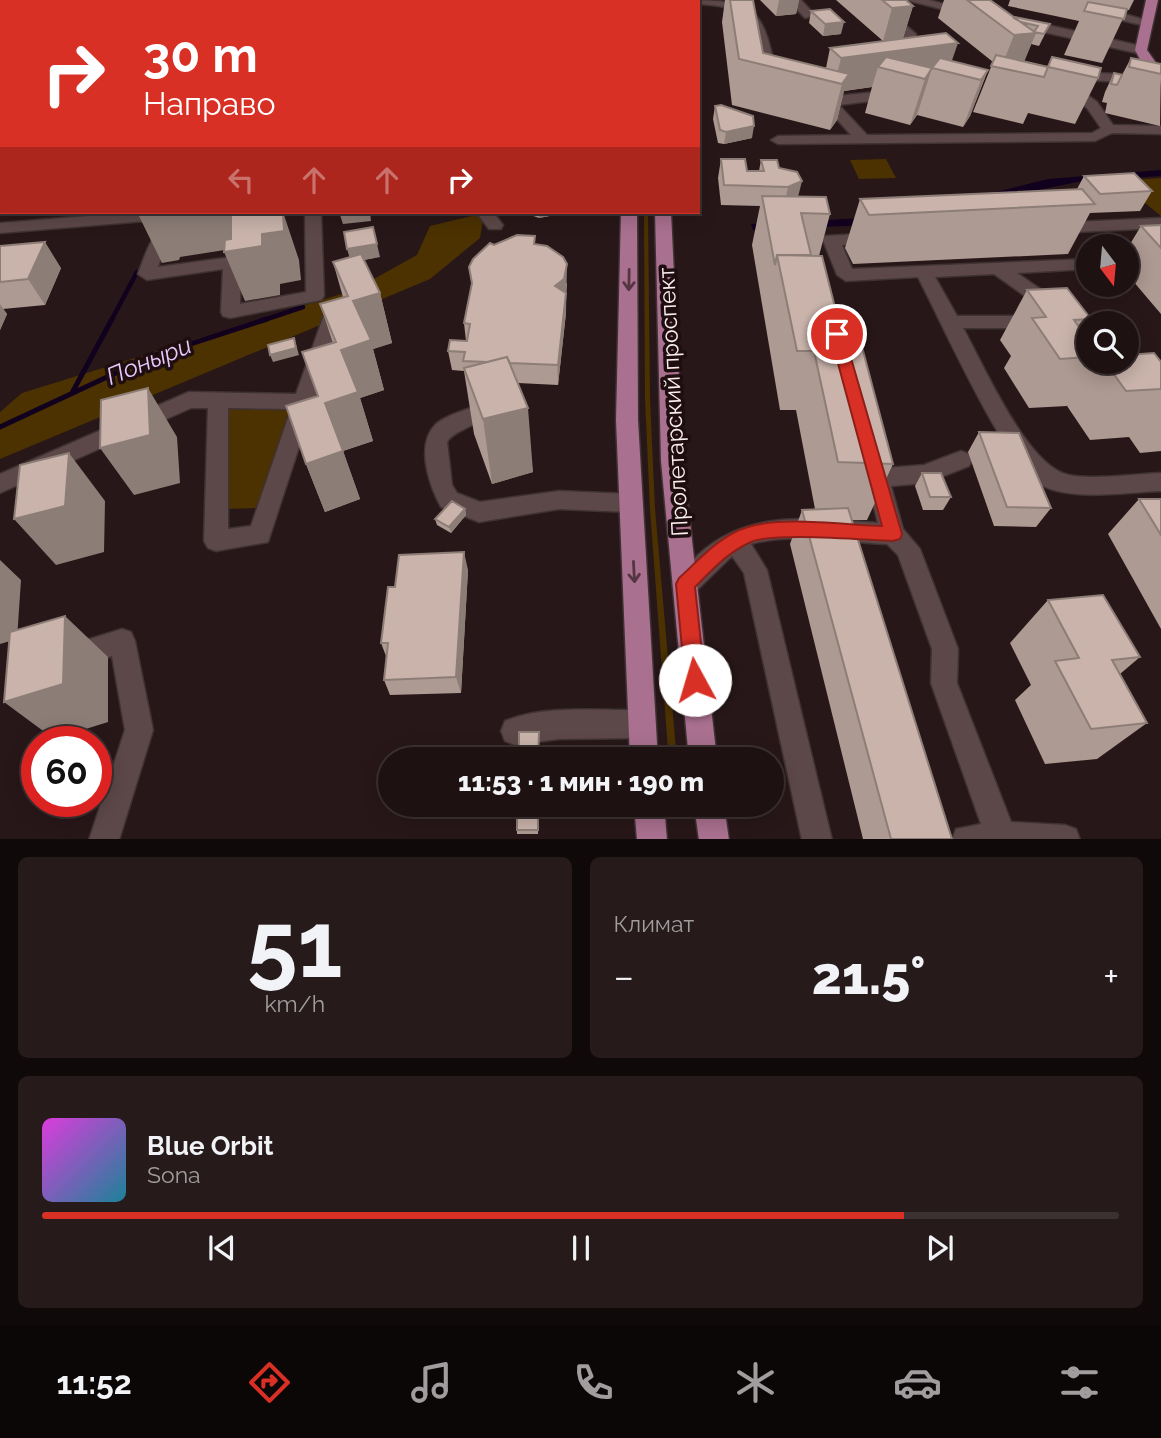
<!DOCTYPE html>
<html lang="ru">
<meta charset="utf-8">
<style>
body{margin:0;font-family:Raleway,sans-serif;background:#261a1b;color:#f1f3f6;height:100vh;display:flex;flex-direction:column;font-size:26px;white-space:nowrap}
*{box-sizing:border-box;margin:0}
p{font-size:23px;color:#a19d9f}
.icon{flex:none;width:38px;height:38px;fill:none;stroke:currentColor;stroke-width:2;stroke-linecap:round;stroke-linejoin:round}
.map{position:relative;height:839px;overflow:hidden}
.panel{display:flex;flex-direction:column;gap:18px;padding:18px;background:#10090a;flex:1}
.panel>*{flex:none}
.guide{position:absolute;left:0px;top:0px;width:700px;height:214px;box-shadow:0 4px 18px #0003,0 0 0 2px #3c3132;background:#d93025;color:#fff;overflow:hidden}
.needle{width:46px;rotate:164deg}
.tools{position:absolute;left:1076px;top:234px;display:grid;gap:14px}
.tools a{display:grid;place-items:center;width:63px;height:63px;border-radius:50%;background:#1e1112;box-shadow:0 4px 18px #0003,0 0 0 2px #3c3132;font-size:35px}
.speed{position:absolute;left:21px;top:726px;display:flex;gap:14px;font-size:35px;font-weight:700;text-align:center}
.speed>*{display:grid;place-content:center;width:91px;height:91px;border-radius:50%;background:#1e1112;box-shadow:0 4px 18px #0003,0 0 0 2px #3c3132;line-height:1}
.speed .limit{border:10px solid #d22;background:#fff;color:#111}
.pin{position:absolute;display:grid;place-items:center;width:60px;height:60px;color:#fff;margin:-30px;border:4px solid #fff;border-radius:50%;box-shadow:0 2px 7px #0007}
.me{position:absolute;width:77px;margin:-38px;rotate:354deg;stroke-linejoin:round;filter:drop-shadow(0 0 5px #0008)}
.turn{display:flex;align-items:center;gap:24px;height:147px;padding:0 28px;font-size:32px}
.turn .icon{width:91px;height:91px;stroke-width:2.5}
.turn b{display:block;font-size:49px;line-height:60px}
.lanes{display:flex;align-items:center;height:66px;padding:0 28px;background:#0003;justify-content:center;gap:35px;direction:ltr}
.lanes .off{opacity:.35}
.big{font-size:52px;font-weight:800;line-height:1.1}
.panel .card{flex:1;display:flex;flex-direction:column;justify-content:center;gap:10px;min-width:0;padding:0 24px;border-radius:10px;background:#261a1b}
.panel .dial{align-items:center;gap:0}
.dial b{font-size:91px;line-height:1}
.song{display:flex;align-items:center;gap:21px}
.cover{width:84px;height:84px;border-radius:10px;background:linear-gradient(135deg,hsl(300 70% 55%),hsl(190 70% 35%))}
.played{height:7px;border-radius:4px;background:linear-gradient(90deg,#d93025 80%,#3c3132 80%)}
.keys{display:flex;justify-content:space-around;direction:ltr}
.heat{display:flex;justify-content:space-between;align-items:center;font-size:38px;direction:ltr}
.panel .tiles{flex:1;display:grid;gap:18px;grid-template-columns:1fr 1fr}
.card:last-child{grid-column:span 2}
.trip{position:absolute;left:378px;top:747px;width:406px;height:70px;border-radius:35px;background:#1e1112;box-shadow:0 4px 18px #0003,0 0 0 2px #3c3132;font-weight:800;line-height:70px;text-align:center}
.dock{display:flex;height:112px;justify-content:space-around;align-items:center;background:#0c0707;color:#a19d9f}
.dock .icon{width:49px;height:49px}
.dock .current{color:#d93025}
.dock b{font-size:32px;color:#f1f3f6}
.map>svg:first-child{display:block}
.green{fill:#4c3200}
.water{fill:#11001e}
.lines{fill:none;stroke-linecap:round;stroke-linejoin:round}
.stream-far2{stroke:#11001e;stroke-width:3.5}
.stream-far1{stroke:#11001e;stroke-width:4.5}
.stream{stroke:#11001e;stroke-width:5}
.minor-casing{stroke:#3f3233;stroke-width:3}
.major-casing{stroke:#3f3233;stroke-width:3}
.minor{fill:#5d4849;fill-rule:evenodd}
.major{fill:#a9708f;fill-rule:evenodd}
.wall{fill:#ad9a92}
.shaded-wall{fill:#8d7d77}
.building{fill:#c9b3aa;stroke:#8d7d77;stroke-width:2}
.oneway{stroke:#563543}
.route{fill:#d93025;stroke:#8d1f18;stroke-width:2}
.labels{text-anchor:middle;stroke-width:7;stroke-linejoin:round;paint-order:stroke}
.street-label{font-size:23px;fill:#fceff0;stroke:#1e0e10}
.water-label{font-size:24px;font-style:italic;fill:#e8c9fe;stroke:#1e0e10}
</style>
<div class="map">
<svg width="1161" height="840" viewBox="0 0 1161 840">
<rect width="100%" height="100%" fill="#281718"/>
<path class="green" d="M886 159 896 178 859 179 850 160Z
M1161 178V216L1118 181Z
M644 212H648L650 399 655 509 676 750H668L650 509 645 398Z
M484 213 480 238 430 279 0 459V412L22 393 354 290 417 255 430 226Z
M226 409 290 410 257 508 223 509Z"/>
<path class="water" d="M1161 170V176L1077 182 870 225 753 230 751 224 899 216 1048 179Z"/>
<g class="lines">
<path class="stream-far2" d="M516 2 519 1"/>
<path class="stream-far1" d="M111 321 137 272
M261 321 303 307"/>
<path class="stream" d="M72 393 112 319
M0 427 150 357 267 319"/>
<defs>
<path id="minor" d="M88 0H100L87 2Z
M477 0H490L492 2H478Z
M536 0H548L535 2Z
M683 0C757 0 764 8 777 80L775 83H765L763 80C759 51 758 15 725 7 709 4 696 5 683 0Z
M788 0H801L815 15 805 18Z
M862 0H875L916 34V40H908Z
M906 0H929L975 12 969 16Z
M1072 0H1088L1111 10 1152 22 1146 26 1103 16Z
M1021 19 1141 46 1147 50 1141 54 1017 26V20Z
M0 52H2V60H0Z
M2 70V80H0V71Z
M1072 72 1161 76V84L1067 79 1065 76Z
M1066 80 1097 102 1113 125 1161 126V134L1112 133 1095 141 778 144 771 140 778 136 851 135 825 106 814 104V98L898 90 905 94 903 97 839 105 867 135 1092 133 1101 128 1087 108 1061 87V81Z
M138 212H203L195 217 0 233V223Z
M305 212H321L324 296 321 300 230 318 223 316 221 312 223 269 147 280 138 274C144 258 153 227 172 222L180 227 164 249 158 267 232 257 238 258 241 262 240 304 306 292Z
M476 212H493L503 225 501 229H489Z
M1161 218V228L1055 233 1047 228 1055 223Z
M876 233 882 234 884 238 882 242 842 245 852 269 1088 259V269L1017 273 1091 324H1088V337L1081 336 994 274 935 277 957 316H1038L1045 318 1047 322 1045 326 1038 328H963C984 365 1027 467 1069 475 1092 480 1135 474 1161 473V491C1127 492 1070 502 1039 484 1005 465 940 319 918 277L846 281 837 275 823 240 825 236Z
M333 309 340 311 342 315 268 542 216 551 208 548 204 541 208 408H191L0 493V474L182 395 189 392 296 394 324 315 326 311ZM228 408 291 409 251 526 228 529Z
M471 408 478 410 481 416C474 429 455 429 447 442L452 485 457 493 480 502 559 491 630 494 638 496 641 503 638 510 630 512 559 509 479 522 441 507C429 485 415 444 436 424 444 417 461 411 471 408Z
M961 451 969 454 972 460 969 466 926 483 891 486 903 529 920 549 958 649 957 683 1011 822 1065 825 1076 829 1080 840H952L956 829 981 824 931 683 932 649 898 555 887 544C844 542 793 532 751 544L767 570 832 840H802L744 573 732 556 695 592 686 595 677 592 674 584C679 573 689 564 698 555 748 508 815 519 878 523L863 463 866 457 874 454 882 457 886 468 924 465Z
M122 629 131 632 135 641 153 730 119 840H89L125 730 112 656 73 668 64 665 60 656 64 647Z
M642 710 652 714 656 724 652 734 642 738 559 739 515 745 505 741 501 731 505 721C546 704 599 711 642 710Z"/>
<path id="major" d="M633 0H645V2H633Z
M655 0H667V2H655Z
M1146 0H1158L1147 50 1161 70V81L1146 71 1135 50Z
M621 212H637L638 420 658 760H630L616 420Z
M655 212H671L683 461 717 760H689L661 461Z
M634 805H664L667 840H637Z
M694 805H724L729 840H699Z"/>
</defs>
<use href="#minor" class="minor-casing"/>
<use href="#major" class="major-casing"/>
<use href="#minor" class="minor"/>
<use href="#major" class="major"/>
</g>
<path class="wall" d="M0 0 2 2V51L0 48Z
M187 0H228L226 2H187Z
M249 0H473V2H250Z
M549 0H586V2H549Z
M725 0H753L763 53 826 68 830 48 951 61 988 70 970 116 963 127 917 115 929 79 917 115 910 125 865 113 872 87 844 91 837 120 830 130 732 105 722 22Z
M760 0H799L796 14 776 16Z
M836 0H906L913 6 903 38 883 41Z
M944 0H990L1014 18 1050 24 1039 46 1031 44 1024 61 1098 78 1075 124 1028 113 1023 124 973 112 993 62 938 18Z
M1010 0H1134L1129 10H1127L1102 63 1064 55 1079 21 1008 6Z
M811 11 841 34 823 36 809 23Z
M1131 58 1161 64 1160 126 1105 113 1107 103 1102 102 1105 92 1114 73 1122 75Z
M0 88H2V114H0Z
M715 106 752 138 724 144 718 143 713 119Z
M721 159 747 171H759L761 160 779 168 798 197 830 214 819 256 845 347 893 464 867 520H852L952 839H863L790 544 802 510 815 509 796 410H780L752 245 760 206 721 205 718 178Z
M1084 176 1152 191 1140 211 1090 213 1068 254 853 264 845 248 860 199 1077 189Z
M522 212H561L560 214 539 218Z
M1161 225V314L1127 274V249L1141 226Z
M535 244 567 284 566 294V313L558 385 518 383 533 472 492 484 474 434 464 371 452 370 448 351 466 341 464 323 472 288 469 267 494 245Z
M0 246 61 268 45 305 3 309 7 314 0 330Z
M380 257 364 260 380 293 392 343 373 349 384 390 360 398 373 441 343 451 360 499 325 512 306 464 318 396 333 343 320 304 343 297 333 262Z
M1027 290 1091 319 1083 332 1088 340V362H1097L1067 406 1029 408 1004 368 1011 356 1000 340Z
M1097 362H1161V451L1140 453 1129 437 1090 440 1067 406Z
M979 432 1051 508 1036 527 994 526 968 452Z
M922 473 951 497 943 510H923L915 486Z
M1139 499H1161V629L1108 534Z
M465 509 466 515 451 533 437 525 435 519Z
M468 570 461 693 390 695 384 680 386 656 381 643 395 587Z
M1048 600 1140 657 1120 674 1147 723 1097 759 1045 764 1015 700 1031 685 1010 643Z
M517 805H539L538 834H517Z"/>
<path class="shaded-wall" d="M12 0H80L79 2H10Z
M779 0H799L796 14 776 16Z
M913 6 903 38 883 41 892 8Z
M844 22 841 34 823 36 825 24Z
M1036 33 1022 67 1001 68 1014 35Z
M958 43 948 72 932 68 917 115 910 125 925 79 878 67 872 87 844 91 837 120 830 130 842 84 835 82 841 58Z
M988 70 970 116 963 127 981 80Z
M754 126 752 138 724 144 726 132Z
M802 181 797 201 784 206 788 187Z
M151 212H237L250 246 180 257 179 260 162 263 138 214Z
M263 212H283L299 260 301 280 280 284V295L245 301 224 252 262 234Z
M339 212H370L371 221 343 224Z
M539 212H561L560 214 539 218Z
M45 242 61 268 45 305 28 279Z
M377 244 380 257 351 262 347 249Z
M567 264 566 313 558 385 555 286Z
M380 293 392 343 373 349 384 390 360 398 373 441 342 451 325 403 353 301Z
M0 304 7 314 0 330Z
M294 338 299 355 273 362 270 355Z
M148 388 177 437 180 483 134 495 100 448Z
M528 408 533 472 492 484 483 419Z
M343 451 360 499 325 512 306 464Z
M69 453 105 501 104 552 56 565 14 519Z
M465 509 466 515 451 533 449 527Z
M464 552 468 570 461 693 456 677Z
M0 560 21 580 17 639 0 644Z
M65 616 108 657V722L54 739 4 702Z"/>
<path class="building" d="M0 0H12L10 2H2V7H0Z
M251 0H363L384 2H271Z
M559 0H580L568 2H561Z
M730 0H753L763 53 849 74 842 84 739 59Z
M882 0H906L913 6 892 8Z
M967 0H990L1036 33 1014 35Z
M1088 2 1127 9 1124 19 1084 11Z
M830 9 844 22 825 24 811 11Z
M1015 17 1050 24 1044 34 1034 32 1038 26 1021 22 1014 18Z
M2 21V32H0V22Z
M946 33 958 43 841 58 830 48Z
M996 55 1048 67 1052 57 1101 68 1098 78 1048 67 1044 77 991 66Z
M886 57 932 68 925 79 878 67Z
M940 58 988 70 981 80 932 68Z
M1131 58 1161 64V74L1129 67Z
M1114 73 1122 75 1117 85 1111 84Z
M0 88H2V101H0Z
M721 105 753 116 754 126 726 132 720 130 715 106Z
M721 159H745L747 171H764L761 160H777L779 168 797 172 802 181 788 187 724 185Z
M1134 173 1152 191 1100 194 1084 176Z
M1082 189 1095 204 869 215 860 199Z
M762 196 826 197 830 214 801 213 811 255H777L775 265Z
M231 212H263L264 214 283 212 284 231 262 234V246L224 252 225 240 231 239Z
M1161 225V248L1141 226Z
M373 227 377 244 347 249 344 232Z
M517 235 535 236 534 244 547 246 563 257 567 264 564 279 555 286 566 293 558 365 510 363 507 357 487 362 463 361 465 352 448 351 450 340 467 341 470 324 464 323 472 283 469 267 473 259 490 243 494 245Z
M45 242 28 279 0 282V246Z
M361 254 380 293 353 301 371 340 341 350 358 392 325 403 343 451 306 464 286 406 318 396 302 352 336 342 320 304 348 296 333 262Z
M777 255 822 256 845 347H862L893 464 838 462 814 351H797Z
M1067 288 1091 319 1074 320 1088 340V357L1060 359 1032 318 1046 317 1027 290Z
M294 338 296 348 270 355 268 345Z
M1154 353 1161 362V389L1126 391 1105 362H1127V355Z
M507 357 528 408 483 419 464 368Z
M148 388 150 435 100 448 101 400Z
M979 432 1019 433 1051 508 1007 507Z
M69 453 65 506 14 519 20 465Z
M922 473H941L951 497H930Z
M1139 499H1161V535Z
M452 501 465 509 449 527 435 519Z
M848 508 952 839H891L802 510Z
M464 552 456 677 384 680 388 643H381L388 587H395L399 555Z
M1103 595 1140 657 1112 660 1147 723 1091 729 1055 661 1079 658 1048 600Z
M65 616 63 684 4 702 10 632Z
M519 732H539L538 760H519Z
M517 805H538V830H517Z"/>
<defs><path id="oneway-shaft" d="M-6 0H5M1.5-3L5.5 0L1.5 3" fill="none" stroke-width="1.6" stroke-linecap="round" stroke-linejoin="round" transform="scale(1.75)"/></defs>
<g class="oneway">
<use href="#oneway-shaft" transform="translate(629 280) rotate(91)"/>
<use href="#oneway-shaft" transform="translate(634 572) rotate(87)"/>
</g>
<path class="route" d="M837 329 844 334 902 534 900 539 893 541C864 540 773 532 751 542 728 552 712 570 695 587L705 680 702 687 695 690 688 687 685 680 676 584 679 578C700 559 720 535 748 527 781 516 846 525 882 526L830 334Z"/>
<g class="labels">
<g class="street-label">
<text transform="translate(673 402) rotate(-93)" y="8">Пролетарский проспект</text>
</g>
<g class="water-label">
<text transform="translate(149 361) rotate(-22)" y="8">Поныри</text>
</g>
</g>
</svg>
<div class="tools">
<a><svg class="needle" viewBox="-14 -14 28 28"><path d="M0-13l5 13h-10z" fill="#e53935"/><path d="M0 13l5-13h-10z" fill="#a19d9f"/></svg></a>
<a><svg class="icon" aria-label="search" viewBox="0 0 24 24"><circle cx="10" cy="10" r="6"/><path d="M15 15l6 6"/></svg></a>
</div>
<div class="speed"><div class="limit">60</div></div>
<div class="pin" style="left:837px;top:334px;background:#d93025"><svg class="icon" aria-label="arrive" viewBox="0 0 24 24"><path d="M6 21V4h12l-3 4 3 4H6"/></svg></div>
<svg class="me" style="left:695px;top:680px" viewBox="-20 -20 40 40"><circle r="19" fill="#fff"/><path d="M0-13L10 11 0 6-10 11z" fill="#d93025"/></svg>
<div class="trip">11:53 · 1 мин · 190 m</div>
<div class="guide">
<div class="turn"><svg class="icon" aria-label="right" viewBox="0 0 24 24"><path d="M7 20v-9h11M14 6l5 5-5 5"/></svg><div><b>30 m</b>Направо</div></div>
<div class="lanes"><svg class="icon off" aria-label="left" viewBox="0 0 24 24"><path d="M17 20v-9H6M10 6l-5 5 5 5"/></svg><svg class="icon off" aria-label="ahead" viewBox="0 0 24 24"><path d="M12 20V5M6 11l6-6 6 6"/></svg><svg class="icon off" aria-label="ahead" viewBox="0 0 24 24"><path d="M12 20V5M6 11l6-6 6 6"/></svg><svg class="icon" aria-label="right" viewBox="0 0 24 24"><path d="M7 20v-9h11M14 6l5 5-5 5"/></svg></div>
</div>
</div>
<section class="panel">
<div class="tiles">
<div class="card dial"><b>51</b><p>km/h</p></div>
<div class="card"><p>Климат</p>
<div class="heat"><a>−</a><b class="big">21.5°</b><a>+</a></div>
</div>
<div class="card">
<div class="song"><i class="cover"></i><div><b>Blue Orbit</b><p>Sona</p></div></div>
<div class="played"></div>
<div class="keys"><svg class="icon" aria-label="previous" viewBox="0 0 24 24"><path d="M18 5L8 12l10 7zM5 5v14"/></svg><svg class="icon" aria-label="pause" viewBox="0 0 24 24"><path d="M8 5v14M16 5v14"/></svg><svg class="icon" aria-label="next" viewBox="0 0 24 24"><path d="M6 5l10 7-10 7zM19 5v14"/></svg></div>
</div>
</div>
</section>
<nav class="dock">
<b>11:52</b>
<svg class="icon current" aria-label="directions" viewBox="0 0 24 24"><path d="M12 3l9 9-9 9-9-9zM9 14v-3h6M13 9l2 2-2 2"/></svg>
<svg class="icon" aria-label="music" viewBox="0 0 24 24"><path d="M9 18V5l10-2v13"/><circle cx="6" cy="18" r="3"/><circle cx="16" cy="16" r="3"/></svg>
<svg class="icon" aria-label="phone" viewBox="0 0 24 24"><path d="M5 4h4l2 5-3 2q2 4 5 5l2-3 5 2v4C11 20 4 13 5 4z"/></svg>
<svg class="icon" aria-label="climate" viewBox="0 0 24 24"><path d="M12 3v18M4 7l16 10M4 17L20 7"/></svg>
<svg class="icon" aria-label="car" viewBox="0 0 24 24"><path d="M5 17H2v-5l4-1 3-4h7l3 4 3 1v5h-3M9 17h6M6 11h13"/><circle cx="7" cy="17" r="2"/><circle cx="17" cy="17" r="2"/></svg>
<svg class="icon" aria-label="filters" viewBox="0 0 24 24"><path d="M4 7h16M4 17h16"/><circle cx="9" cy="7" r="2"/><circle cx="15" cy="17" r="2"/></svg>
</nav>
